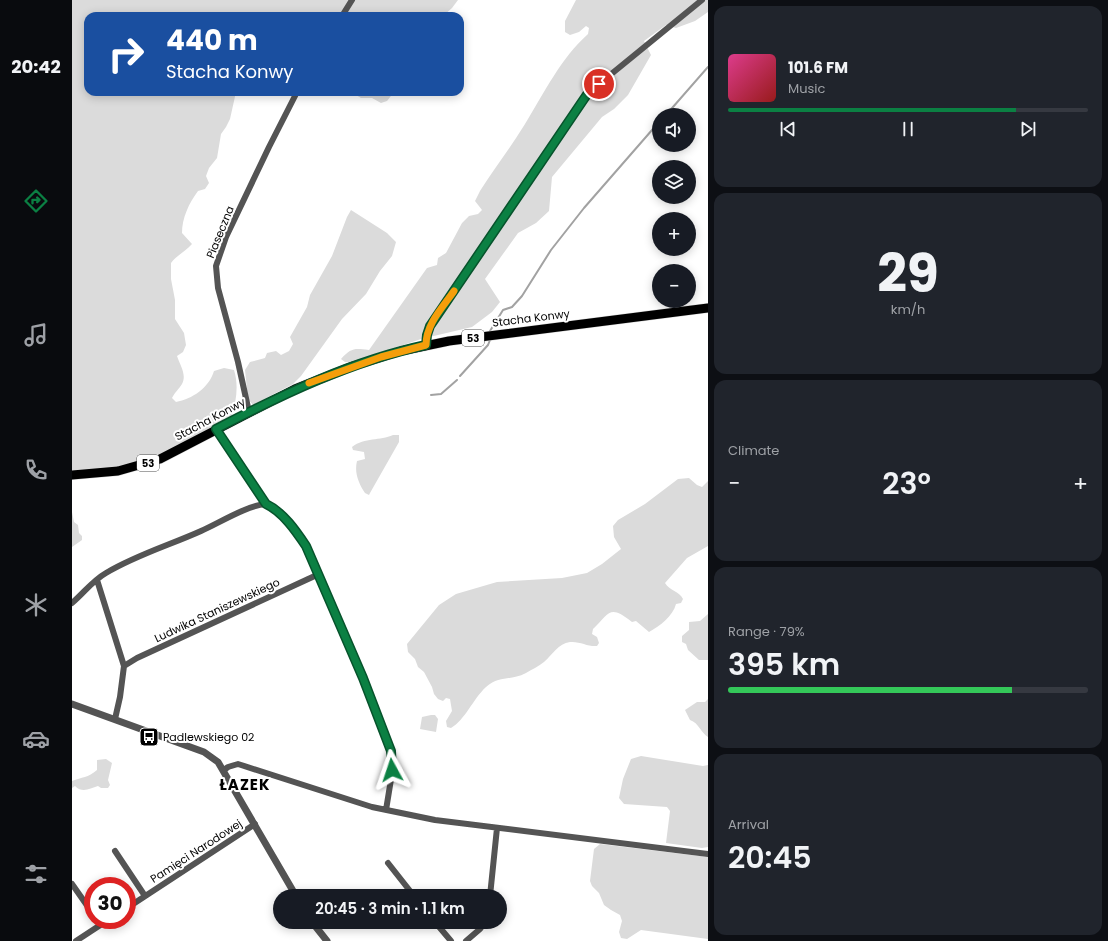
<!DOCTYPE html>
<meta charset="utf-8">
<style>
body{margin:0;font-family:Poppins,sans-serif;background:#20242c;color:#f1f3f6;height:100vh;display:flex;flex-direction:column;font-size:15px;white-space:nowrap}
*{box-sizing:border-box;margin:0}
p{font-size:13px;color:#9ea1a6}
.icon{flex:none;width:22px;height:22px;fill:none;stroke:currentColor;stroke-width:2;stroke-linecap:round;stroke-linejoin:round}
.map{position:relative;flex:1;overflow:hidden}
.panel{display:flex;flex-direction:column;gap:6px;padding:6px;background:#0d0f14;width:400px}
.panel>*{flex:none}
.banner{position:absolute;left:12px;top:12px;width:380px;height:84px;border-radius:12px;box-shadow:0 2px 10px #0003;background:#1a4fa0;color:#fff;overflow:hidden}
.tools{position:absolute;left:580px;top:108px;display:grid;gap:8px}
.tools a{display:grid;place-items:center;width:44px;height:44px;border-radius:50%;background:#171b24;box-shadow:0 2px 10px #0003;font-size:20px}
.speed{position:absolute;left:12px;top:877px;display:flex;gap:8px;font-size:20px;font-weight:700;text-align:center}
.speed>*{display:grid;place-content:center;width:52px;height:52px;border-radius:50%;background:#171b24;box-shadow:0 2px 10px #0003;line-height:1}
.speed .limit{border:6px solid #d22;background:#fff;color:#111}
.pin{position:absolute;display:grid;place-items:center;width:34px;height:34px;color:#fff;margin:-17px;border:2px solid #fff;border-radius:50%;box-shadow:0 1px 4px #0007}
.me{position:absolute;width:44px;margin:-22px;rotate:355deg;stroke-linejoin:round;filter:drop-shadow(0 0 3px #0008)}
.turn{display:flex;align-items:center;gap:14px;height:84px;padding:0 16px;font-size:18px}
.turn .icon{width:52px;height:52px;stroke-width:2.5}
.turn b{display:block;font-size:28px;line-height:34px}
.big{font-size:30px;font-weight:600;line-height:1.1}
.panel .card{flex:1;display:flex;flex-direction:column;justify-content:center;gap:6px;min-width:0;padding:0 14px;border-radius:12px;background:#20242c}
.panel .dial{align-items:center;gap:0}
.dial b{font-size:52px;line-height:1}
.song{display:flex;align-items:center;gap:12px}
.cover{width:48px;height:48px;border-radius:6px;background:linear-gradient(135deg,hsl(330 70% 55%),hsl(0 70% 35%))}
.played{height:4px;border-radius:2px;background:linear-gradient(90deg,#0b8043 80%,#363941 80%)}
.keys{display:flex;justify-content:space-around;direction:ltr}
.heat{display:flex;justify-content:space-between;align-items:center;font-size:22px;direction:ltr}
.charge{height:6px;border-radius:3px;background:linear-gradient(90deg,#34c759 79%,#363941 0)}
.trip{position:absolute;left:201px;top:889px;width:234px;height:40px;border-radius:20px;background:#171b24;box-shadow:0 2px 10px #0003;font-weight:600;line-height:40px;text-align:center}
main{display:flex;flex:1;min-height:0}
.tab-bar{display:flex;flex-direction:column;width:72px;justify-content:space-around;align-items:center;background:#090b0e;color:#9ea1a6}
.tab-bar .icon{width:28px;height:28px}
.tab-bar .selected{color:#0b8043}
.tab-bar b{font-size:18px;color:#f1f3f6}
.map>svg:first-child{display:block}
.green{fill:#dbdbdb}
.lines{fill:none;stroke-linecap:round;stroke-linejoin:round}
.stream{stroke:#a2a2a2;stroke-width:2}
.primary-casing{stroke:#dbdbdb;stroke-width:10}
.minor{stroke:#545454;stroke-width:6}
.tertiary{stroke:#545454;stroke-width:7}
.primary{stroke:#000;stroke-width:9}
.route-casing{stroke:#07532c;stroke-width:10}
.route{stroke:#0b8043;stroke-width:7}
.slow{stroke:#f59e0b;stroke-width:7}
.labels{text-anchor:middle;stroke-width:4;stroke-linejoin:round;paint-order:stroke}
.shield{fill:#fff;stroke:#4c4c4c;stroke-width:1}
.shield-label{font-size:10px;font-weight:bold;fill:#000}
.street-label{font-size:11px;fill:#000;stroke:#fff}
.poi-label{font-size:11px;fill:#000;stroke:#fff;text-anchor:start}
.district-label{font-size:15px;font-weight:bold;letter-spacing:1px;fill:#000;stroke:#fff}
</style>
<main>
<nav class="tab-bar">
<b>20:42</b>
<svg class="icon selected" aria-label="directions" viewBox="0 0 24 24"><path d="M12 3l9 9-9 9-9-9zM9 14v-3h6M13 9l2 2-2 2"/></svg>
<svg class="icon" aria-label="music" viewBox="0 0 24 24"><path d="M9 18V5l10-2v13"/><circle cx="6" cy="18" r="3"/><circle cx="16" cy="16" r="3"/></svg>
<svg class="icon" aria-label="phone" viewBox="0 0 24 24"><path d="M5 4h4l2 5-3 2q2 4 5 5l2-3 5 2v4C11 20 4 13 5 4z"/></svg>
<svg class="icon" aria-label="climate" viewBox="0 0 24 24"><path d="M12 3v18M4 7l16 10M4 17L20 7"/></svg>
<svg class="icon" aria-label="car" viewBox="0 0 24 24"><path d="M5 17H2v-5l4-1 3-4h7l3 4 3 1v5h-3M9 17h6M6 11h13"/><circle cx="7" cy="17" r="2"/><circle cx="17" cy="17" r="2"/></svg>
<svg class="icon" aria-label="filters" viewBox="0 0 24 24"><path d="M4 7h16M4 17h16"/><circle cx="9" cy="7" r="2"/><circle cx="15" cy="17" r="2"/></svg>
</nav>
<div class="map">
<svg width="636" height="941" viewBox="0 0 636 941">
<rect width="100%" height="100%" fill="#fff"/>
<path class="green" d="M0 0H386L380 8 371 16H221L212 15 210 16H16V92H164L158 119 154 127 149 134 145 158 137 168 134 176 137 183 133 189 126 191C117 203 110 218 110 233L120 244C113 252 105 255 99 263V279L103 300V319L112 333 114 345 111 352 105 356C108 365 115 375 110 384 107 389 103 392 100 398L104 402C120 399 137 388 142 371L152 368 162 370C167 386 164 401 160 416L91 455 58 465 0 471Z
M504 0H636V12L623 21 604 28 594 25 572 41 579 55 556 95 542 109 530 117 480 177 477 211 464 223 446 233 413 279 428 302 420 312 400 327 349 339 282 362H273L269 359C279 348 282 348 297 350L355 268 365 265 366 258 374 253 390 223 397 216 406 214 410 210 403 201 408 191C422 169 439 147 453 124 472 93 489 58 516 34L517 28 514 26 507 32 498 35 493 32V21Z
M279 92H322L315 101 309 103 300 98H289Z
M279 210 315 233 324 242 320 256 308 271 294 294 270 319 229 376 221 384 181 405 176 399 173 370 178 362 193 358 195 353 204 351 209 355 217 351 221 344 218 337 235 307 238 295 260 256 275 217Z
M321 435H327V442L298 493 297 495 293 493C287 484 282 473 285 461L293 459 292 452 281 450 280 447C293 437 308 441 321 435Z
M617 478 625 485 630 487 636 481V546L615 558 593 583C598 591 607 591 611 599L609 603 604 604C601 616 588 626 577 632L564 621 560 622C537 604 538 613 521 629L520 634 525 637 527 643 525 646C516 647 508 641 498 642 486 644 481 654 472 662 467 666 459 670 454 673 439 681 428 675 414 687 401 699 393 720 379 728L375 727 374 721 380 711 378 699 374 698 371 701 366 699 362 694 360 687 352 672 346 667 343 659 336 652 335 644 367 605 384 594 425 582 490 578 515 573 530 564 549 549 542 537 541 526 546 520 573 504 606 479Z
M0 512 2 522 6 525 7 533 10 536V540L0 547Z
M636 614V660H627L616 650 614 644 610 642V636L617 630V622L628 621Z
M636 699V737C629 733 627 723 618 720L613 710 625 702H633Z
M359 715H363L366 719 364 732 348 729 350 717Z
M569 756 631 766 636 765V847L630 848 594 843 598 811 595 807 552 804 547 798 551 779 559 759Z
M34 759 40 763 36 780 38 785 36 788H29L26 786C18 788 11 794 3 786L0 788V781C10 777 16 778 25 770V760Z
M528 844 636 857V939L569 930 555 939 549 938 547 932 550 921 548 915 539 910 532 905 527 893 520 886 518 881 522 849Z"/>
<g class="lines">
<path class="stream" d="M594 115 636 67
M418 331 431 310 440 307 450 296 479 250 512 208 587 122
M388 376 416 345 418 340
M359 395 369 394 385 380"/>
<defs>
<path id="primary" d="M0 475 46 471 88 459 223 389 281 366 329 351 377 341 636 308"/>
</defs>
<use href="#primary" class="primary-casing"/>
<path class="minor" d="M270 16 280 0
M355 345V335L358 326 516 93 630 0
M177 412 166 362 146 288 144 266 154 237 197 147 225 92
M144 429 194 504 201 508 222 529 234 546 291 678 320 757 321 767 314 810
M25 580 52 666 48 697 43 719
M0 603C12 593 20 581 34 573 64 555 98 545 129 531 147 523 176 505 194 504
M52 666 65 658 247 574
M152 770 156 767 166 764 300 807 363 820 636 854
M43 851 73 896
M316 863 342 896
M0 884 21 914
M418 896 425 828
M55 908 183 824
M363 922 379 941
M4 941 36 920
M394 941 408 929 413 922"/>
<path class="tertiary" d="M0 704 132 752 146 762 224 896
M240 922 255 941"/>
<use href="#primary" class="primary"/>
</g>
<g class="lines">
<defs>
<path id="route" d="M320 770 319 751 291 678 234 546C224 531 211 512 194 504L144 429C211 394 280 361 354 345L355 335 358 326 516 93 527 84"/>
</defs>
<use href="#route" class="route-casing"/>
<use href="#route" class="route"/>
<path class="slow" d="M237 383 309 357 354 345C354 324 371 307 382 291"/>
</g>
<defs>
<symbol id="bus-square" viewBox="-11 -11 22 22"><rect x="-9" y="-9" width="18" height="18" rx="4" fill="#000" stroke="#fff"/><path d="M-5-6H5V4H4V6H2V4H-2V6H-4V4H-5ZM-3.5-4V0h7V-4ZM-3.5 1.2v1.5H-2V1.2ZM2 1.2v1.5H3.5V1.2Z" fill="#fff"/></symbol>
</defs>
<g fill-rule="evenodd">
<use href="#bus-square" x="66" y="726" width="22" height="22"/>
</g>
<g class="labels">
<g class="shield">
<rect x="390" y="330" width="22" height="16" rx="3"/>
<rect x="65" y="455" width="22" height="16" rx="3"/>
</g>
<g class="shield-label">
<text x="401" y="342">53</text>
<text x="76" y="467">53</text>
</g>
<g class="street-label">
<text transform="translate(148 232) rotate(-68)" y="4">Piaseczna</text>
<text transform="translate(459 318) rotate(-7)" y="4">Stacha Konwy</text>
<text transform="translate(138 419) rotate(-28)" y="4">Stacha Konwy</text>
<text transform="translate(145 610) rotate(-25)" y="4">Ludwika Staniszewskiego</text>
<text transform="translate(124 851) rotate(-33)" y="4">Pamięci Narodowej</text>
</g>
<g class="poi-label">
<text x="91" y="741">Padlewskiego 02</text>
</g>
<g class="district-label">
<text x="173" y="790">ŁAZEK</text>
</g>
</g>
</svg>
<div class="tools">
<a><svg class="icon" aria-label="sound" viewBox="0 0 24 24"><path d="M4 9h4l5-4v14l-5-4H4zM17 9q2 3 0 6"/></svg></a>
<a><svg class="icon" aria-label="layers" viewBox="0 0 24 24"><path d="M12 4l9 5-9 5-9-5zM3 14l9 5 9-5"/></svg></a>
<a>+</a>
<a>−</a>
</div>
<div class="speed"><div class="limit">30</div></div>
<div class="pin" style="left:527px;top:84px;background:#d93025"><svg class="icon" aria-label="arrive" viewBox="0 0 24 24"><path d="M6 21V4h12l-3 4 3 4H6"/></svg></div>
<svg class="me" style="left:320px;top:770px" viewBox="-20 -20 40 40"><path d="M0-17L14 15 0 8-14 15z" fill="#0b8043" stroke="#fff" stroke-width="4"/></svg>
<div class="trip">20:45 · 3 min · 1.1 km</div>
<div class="banner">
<div class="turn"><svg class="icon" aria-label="right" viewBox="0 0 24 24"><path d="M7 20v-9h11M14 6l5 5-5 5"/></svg><div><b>440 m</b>Stacha Konwy</div></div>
</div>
</div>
<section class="panel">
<div class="card">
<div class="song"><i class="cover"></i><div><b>101.6 FM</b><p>Music</p></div></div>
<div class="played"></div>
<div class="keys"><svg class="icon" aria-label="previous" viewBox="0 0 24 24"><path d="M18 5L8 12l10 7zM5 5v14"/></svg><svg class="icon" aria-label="pause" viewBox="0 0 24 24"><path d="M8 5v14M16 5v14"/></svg><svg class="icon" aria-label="next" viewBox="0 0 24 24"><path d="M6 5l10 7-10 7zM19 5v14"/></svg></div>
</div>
<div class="card dial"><b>29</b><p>km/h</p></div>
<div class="card"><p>Climate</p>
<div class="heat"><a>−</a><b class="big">23°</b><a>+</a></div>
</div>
<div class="card"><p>Range · 79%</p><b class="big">395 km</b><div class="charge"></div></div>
<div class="card"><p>Arrival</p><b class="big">20:45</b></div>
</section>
</main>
